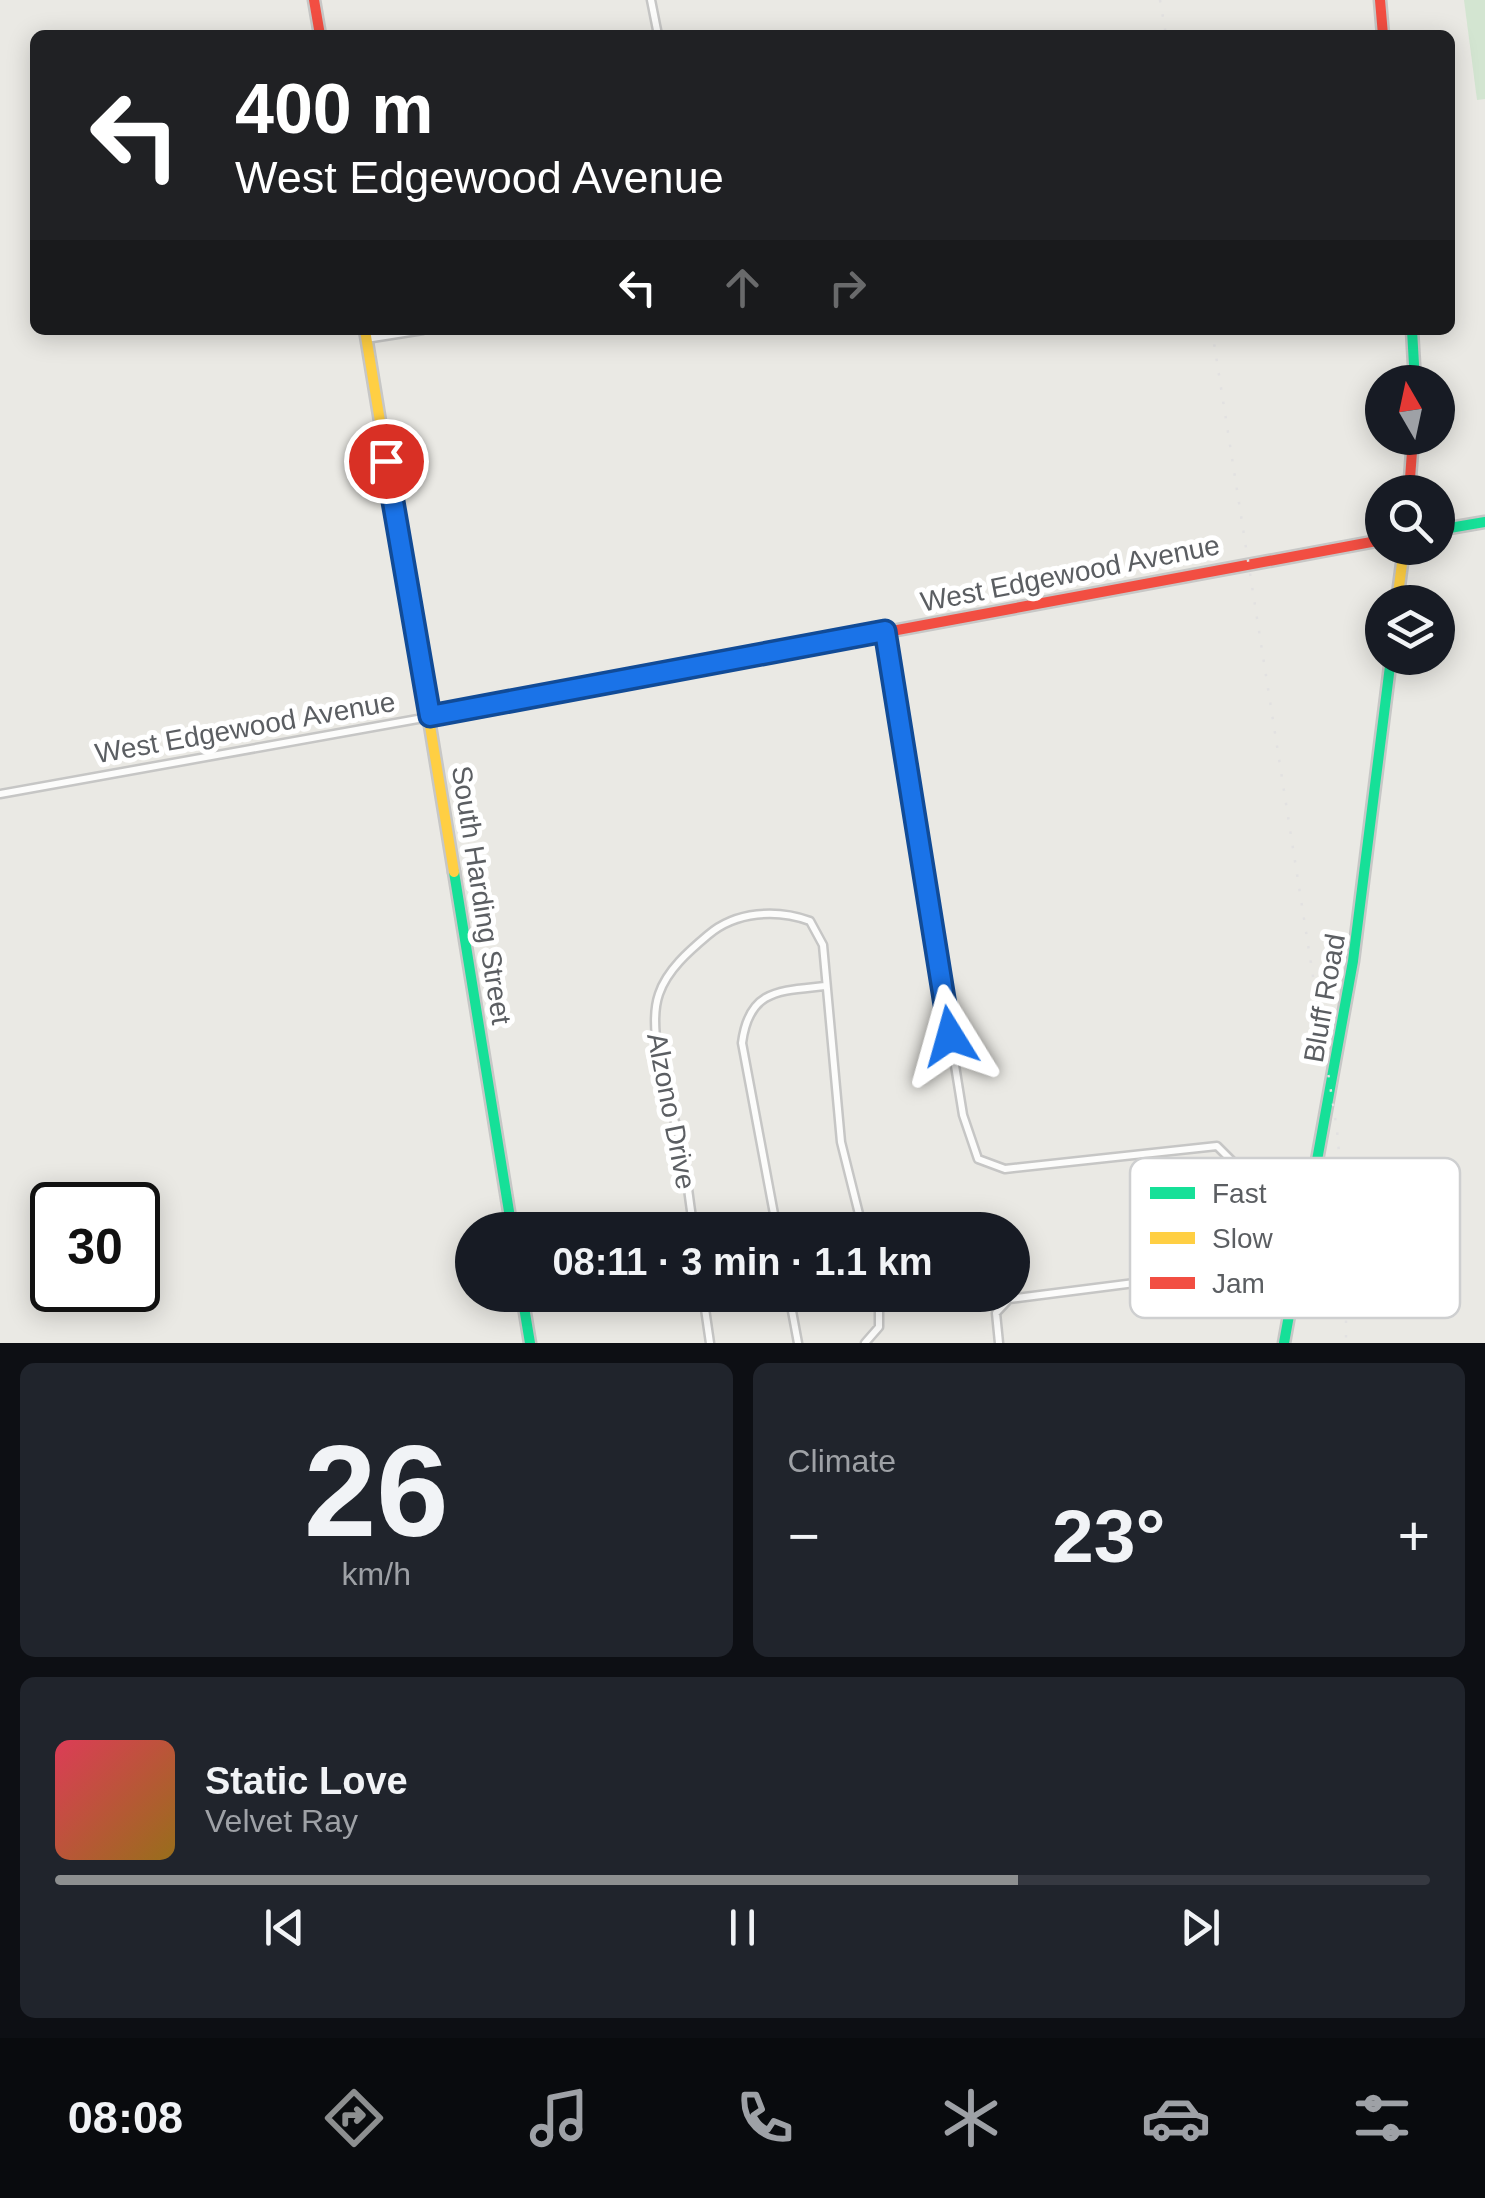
<!DOCTYPE html>
<meta charset="utf-8">
<style>
body{margin:0;font-family:Helvetica,sans-serif;background:#20242c;color:#f1f3f6;height:100vh;display:flex;flex-direction:column;font-size:38px;white-space:nowrap}
*{box-sizing:border-box;margin:0}
p{font-size:32px;color:#9ea1a6}
.icon{flex:none;width:55px;height:55px;fill:none;stroke:currentColor;stroke-width:2;stroke-linecap:round;stroke-linejoin:round}
.map{position:relative;height:1343px;overflow:hidden}
.panel{display:flex;flex-direction:column;gap:20px;padding:20px;background:#0d0f14;flex:1}
.panel>*{flex:none}
.top-card{position:absolute;left:30px;top:30px;width:1425px;height:305px;border-radius:15px;box-shadow:0 5px 25px #0003;background:#202124;color:#fff;overflow:hidden}
.needle{width:65px;rotate:351deg}
.buttons{position:absolute;left:1365px;top:365px;display:grid;gap:20px}
.buttons a{display:grid;place-items:center;width:90px;height:90px;border-radius:50%;background:#171b24;box-shadow:0 5px 25px #0003;font-size:50px}
.speed{position:absolute;left:30px;top:1182px;display:flex;gap:20px;font-size:50px;font-weight:700;text-align:center}
.speed>*{display:grid;place-content:center;width:130px;height:130px;border-radius:50%;background:#171b24;box-shadow:0 5px 25px #0003;line-height:1}
.speed .limit{border:5px solid #111;border-radius:15px;background:#fff;color:#111}
.pin{position:absolute;display:grid;place-items:center;width:85px;height:85px;color:#fff;margin:-42px;border:5px solid #fff;border-radius:50%;box-shadow:0 2px 10px #0007}
.me{position:absolute;width:110px;margin:-55px;rotate:352deg;stroke-linejoin:round;filter:drop-shadow(0 0 8px #0008)}
.turn{display:flex;align-items:center;gap:35px;height:210px;padding:0 40px;font-size:45px}
.turn .icon{width:130px;height:130px;stroke-width:2.5}
.turn b{display:block;font-size:70px;line-height:85px}
.lanes{display:flex;align-items:center;height:95px;padding:0 40px;background:#0003;justify-content:center;gap:50px;direction:ltr}
.lanes .off{opacity:.35}
.big{font-size:75px;font-weight:600;line-height:1.1}
.panel .card{flex:1;display:flex;flex-direction:column;justify-content:center;gap:15px;min-width:0;padding:0 35px;border-radius:15px;background:#20242c}
.panel .dial{align-items:center;gap:0}
.dial b{font-size:130px;line-height:1}
.song{display:flex;align-items:center;gap:30px}
.cover{width:120px;height:120px;border-radius:15px;background:linear-gradient(135deg,hsl(350 70% 55%),hsl(40 70% 35%))}
.played{height:10px;border-radius:5px;background:linear-gradient(90deg,#8d8f90 70%,#363941 70%)}
.keys{display:flex;justify-content:space-around;direction:ltr}
.heat{display:flex;justify-content:space-between;align-items:center;font-size:55px;direction:ltr}
.panel .tiles{flex:1;display:grid;gap:20px;grid-template-columns:1fr 1fr}
.card:last-child{grid-column:span 2}
.trip{position:absolute;left:455px;top:1212px;width:575px;height:100px;border-radius:50px;background:#171b24;box-shadow:0 5px 25px #0003;font-weight:600;line-height:100px;text-align:center}
.dock{display:flex;height:160px;justify-content:space-around;align-items:center;background:#090b0e;color:#9ea1a6}
.dock .icon{width:70px;height:70px}
.dock .selected{color:#8d8f90}
.dock b{font-size:45px;color:#f1f3f6}
.map>svg:first-child{display:block}
.green{fill:#d3e5d1}
.lines{fill:none;stroke-linecap:round;stroke-linejoin:round}
.street-casing{stroke:#c6c6c5;stroke-width:11}
.fast-casing{stroke:#c7c7c6;stroke-width:15}
.slow-casing{stroke:#c7c7c6;stroke-width:15}
.jam-casing{stroke:#c7c7c6;stroke-width:15}
.street{stroke:#fcfcfb;stroke-width:6}
.fast{stroke:#16e098;stroke-width:10}
.slow{stroke:#ffcf43;stroke-width:10}
.jam{stroke:#f24e42;stroke-width:10}
.rail{stroke:#e2e1e1;stroke-width:2.5;stroke-dasharray:2.5 12;stroke-linecap:butt}
.route-casing{stroke:#114b97;stroke-width:25}
.route{stroke:#1a73e8;stroke-width:18}
.labels{text-anchor:middle;stroke-width:10;stroke-linejoin:round;paint-order:stroke}
.street-label{font-size:28px;fill:#5b5e62;stroke:#fff}
.key{fill:#fff;stroke:#cecfd0;stroke-width:2.5}
.key-label{font-size:28px;fill:#5b5e62}
</style>
<div class="map">
<svg width="1485" height="1343" viewBox="0 0 1485 1343">
<rect width="100%" height="100%" fill="#eae9e4"/>
<path class="green" d="M1464 0H1485V99L1477 100Z"/>
<g class="lines">
<defs>
<path id="street" d="M651 0 658 35
M366 339 423 330
M885 631 963 1115 978 1159 1005 1169 1217 1146 1233 1162 1270 1298 1290 1309
M0 794 429 717
M694 1230C689 1202 687 1173 681 1146 672 1104 645 1034 659 994 667 970 689 951 708 935 736 911 777 909 810 921L823 945 841 1142 863 1230
M777 1230 742 1043C749 989 779 991 825 986
M703 1295 710 1343
M789 1295 798 1343
M865 1343 879 1327V1295
M999 1343 996 1313 1009 1299 1260 1267"/>
<path id="fast" d="M1412 330 1415 382
M1438 530 1485 522
M454 872 512 1230
M522 1295 530 1343
M1284 1343 1353 961 1391 658"/>
<path id="slow" d="M365 330 454 872
M1397 602 1404 548
M431 716 838 641"/>
<path id="jam" d="M314 0 320 35
M1380 0 1383 35
M1409 492 1413 438
M838 641 1382 540"/>
</defs>
<use href="#street" class="street-casing"/>
<use href="#fast" class="fast-casing"/>
<use href="#slow" class="slow-casing"/>
<use href="#jam" class="jam-casing"/>
<use href="#street" class="street"/>
<use href="#fast" class="fast"/>
<use href="#slow" class="slow"/>
<use href="#jam" class="jam"/>
<path class="rail" d="M1160 0 1166 35
M1212 330 1337 1130 1346 1233V1343"/>
</g>
<g class="lines">
<defs>
<path id="route" d="M386 461 430 716 885 631 950 1036"/>
</defs>
<use href="#route" class="route-casing"/>
<use href="#route" class="route"/>
</g>
<g class="labels">
<g class="street-label">
<text transform="translate(1070 573) rotate(-11)" y="10">West Edgewood Avenue</text>
<text transform="translate(245 727) rotate(-10)" y="10">West Edgewood Avenue</text>
<text transform="translate(482 895) rotate(81)" y="10">South Harding Street</text>
<text transform="translate(1324 998) rotate(-80)" y="10">Bluff Road</text>
<text transform="translate(672 1111) rotate(79)" y="10">Alzono Drive</text>
</g>
</g>
<rect x="1130" y="1158" width="330" height="160" rx="15" class="key"/>
<rect x="1150" y="1187" width="45" height="12" fill="#16e098"/>
<rect x="1150" y="1232" width="45" height="12" fill="#ffcf43"/>
<rect x="1150" y="1277" width="45" height="12" fill="#f24e42"/>
<g class="key-label">
<text x="1212" y="1203">Fast</text>
<text x="1212" y="1248">Slow</text>
<text x="1212" y="1293">Jam</text>
</g>
</svg>
<div class="buttons">
<a><svg class="needle" viewBox="-14 -14 28 28"><path d="M0-13l5 13h-10z" fill="#e53935"/><path d="M0 13l5-13h-10z" fill="#9ea1a6"/></svg></a>
<a><svg class="icon" aria-label="search" viewBox="0 0 24 24"><circle cx="10" cy="10" r="6"/><path d="M15 15l6 6"/></svg></a>
<a><svg class="icon" aria-label="layers" viewBox="0 0 24 24"><path d="M12 4l9 5-9 5-9-5zM3 14l9 5 9-5"/></svg></a>
</div>
<div class="speed"><div class="limit">30</div></div>
<div class="pin" style="left:386px;top:461px;background:#d93025"><svg class="icon" aria-label="arrive" viewBox="0 0 24 24"><path d="M6 21V4h12l-3 4 3 4H6"/></svg></div>
<svg class="me" style="left:950px;top:1036px" viewBox="-20 -20 40 40"><path d="M0-17L14 15 0 8-14 15z" fill="#1a73e8" stroke="#fff" stroke-width="4"/></svg>
<div class="trip">08:11 · 3 min · 1.1 km</div>
<div class="top-card">
<div class="turn"><svg class="icon" aria-label="left" viewBox="0 0 24 24"><path d="M17 20v-9H6M10 6l-5 5 5 5"/></svg><div><b>400 m</b>West Edgewood Avenue</div></div>
<div class="lanes"><svg class="icon" aria-label="left" viewBox="0 0 24 24"><path d="M17 20v-9H6M10 6l-5 5 5 5"/></svg><svg class="icon off" aria-label="ahead" viewBox="0 0 24 24"><path d="M12 20V5M6 11l6-6 6 6"/></svg><svg class="icon off" aria-label="right" viewBox="0 0 24 24"><path d="M7 20v-9h11M14 6l5 5-5 5"/></svg></div>
</div>
</div>
<section class="panel">
<div class="tiles">
<div class="card dial"><b>26</b><p>km/h</p></div>
<div class="card"><p>Climate</p>
<div class="heat"><a>−</a><b class="big">23°</b><a>+</a></div>
</div>
<div class="card">
<div class="song"><i class="cover"></i><div><b>Static Love</b><p>Velvet Ray</p></div></div>
<div class="played"></div>
<div class="keys"><svg class="icon" aria-label="previous" viewBox="0 0 24 24"><path d="M18 5L8 12l10 7zM5 5v14"/></svg><svg class="icon" aria-label="pause" viewBox="0 0 24 24"><path d="M8 5v14M16 5v14"/></svg><svg class="icon" aria-label="next" viewBox="0 0 24 24"><path d="M6 5l10 7-10 7zM19 5v14"/></svg></div>
</div>
</div>
</section>
<nav class="dock">
<b>08:08</b>
<svg class="icon selected" aria-label="directions" viewBox="0 0 24 24"><path d="M12 3l9 9-9 9-9-9zM9 14v-3h6M13 9l2 2-2 2"/></svg>
<svg class="icon" aria-label="music" viewBox="0 0 24 24"><path d="M9 18V5l10-2v13"/><circle cx="6" cy="18" r="3"/><circle cx="16" cy="16" r="3"/></svg>
<svg class="icon" aria-label="phone" viewBox="0 0 24 24"><path d="M5 4h4l2 5-3 2q2 4 5 5l2-3 5 2v4C11 20 4 13 5 4z"/></svg>
<svg class="icon" aria-label="climate" viewBox="0 0 24 24"><path d="M12 3v18M4 7l16 10M4 17L20 7"/></svg>
<svg class="icon" aria-label="car" viewBox="0 0 24 24"><path d="M5 17H2v-5l4-1 3-4h7l3 4 3 1v5h-3M9 17h6M6 11h13"/><circle cx="7" cy="17" r="2"/><circle cx="17" cy="17" r="2"/></svg>
<svg class="icon" aria-label="filters" viewBox="0 0 24 24"><path d="M4 7h16M4 17h16"/><circle cx="9" cy="7" r="2"/><circle cx="15" cy="17" r="2"/></svg>
</nav>
